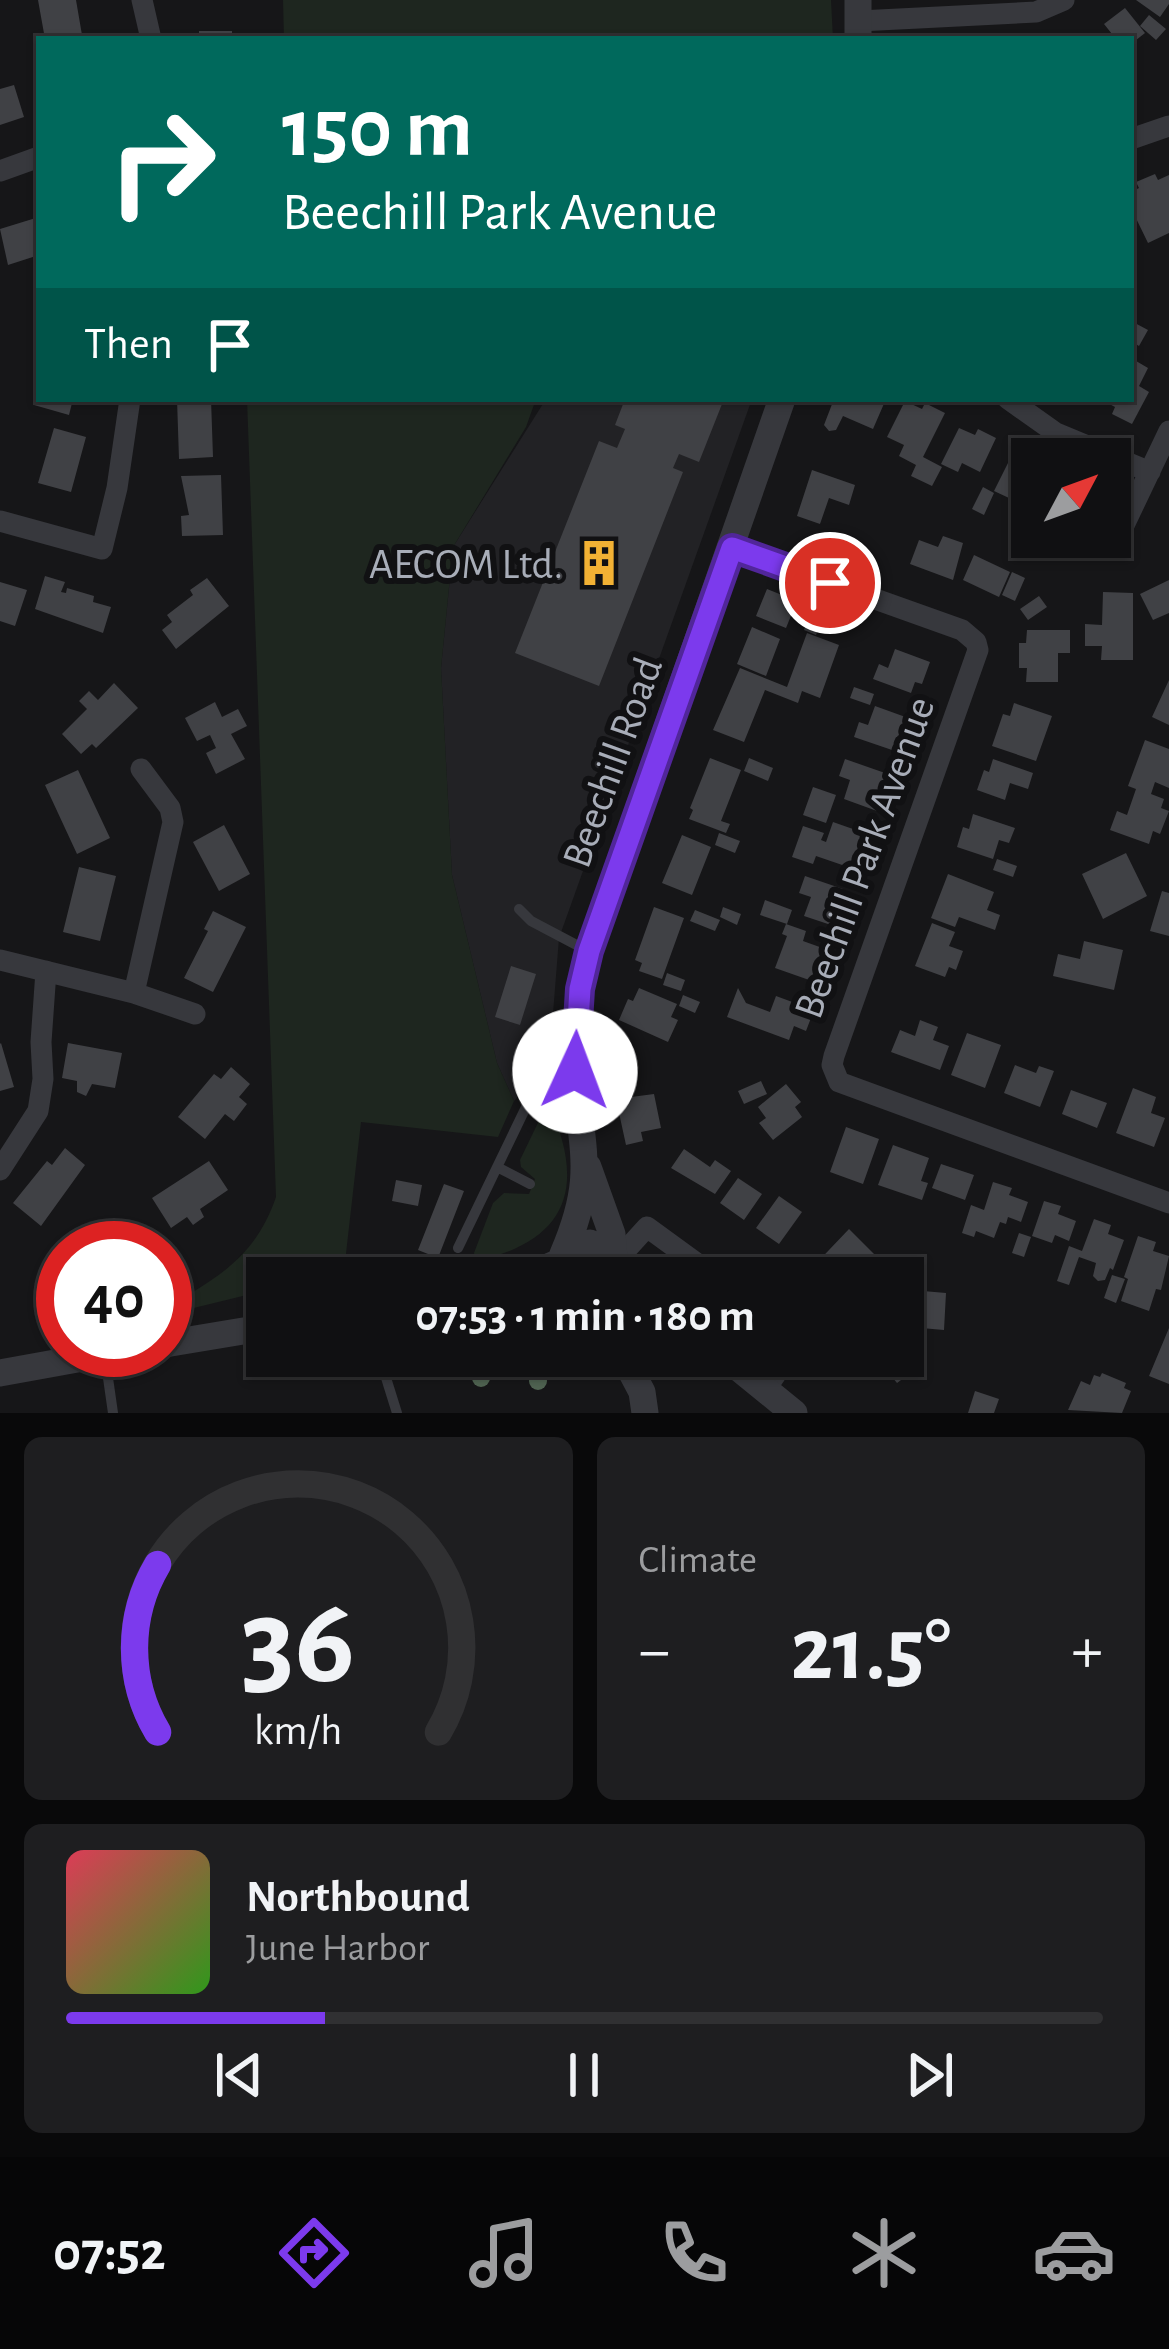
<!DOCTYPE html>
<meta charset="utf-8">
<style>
body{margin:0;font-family:"Alegreya Sans",sans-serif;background:#1e1e20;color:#f1f3f6;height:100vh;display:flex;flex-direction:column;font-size:45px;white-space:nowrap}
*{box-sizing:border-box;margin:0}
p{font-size:39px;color:#9c9d9f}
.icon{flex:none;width:66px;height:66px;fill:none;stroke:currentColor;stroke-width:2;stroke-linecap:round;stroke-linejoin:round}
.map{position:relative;height:1413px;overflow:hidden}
.side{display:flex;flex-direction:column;gap:24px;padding:24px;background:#09090a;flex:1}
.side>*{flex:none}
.guide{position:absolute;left:36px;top:36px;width:1098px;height:366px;border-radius:0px;box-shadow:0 3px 9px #0004,0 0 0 3px #303032;background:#00695c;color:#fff;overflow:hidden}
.needle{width:78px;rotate:49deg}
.tools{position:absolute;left:1011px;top:438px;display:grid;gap:24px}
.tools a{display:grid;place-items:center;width:120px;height:120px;border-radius:0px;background:#101012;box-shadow:0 3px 9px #0004,0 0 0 3px #303032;font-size:60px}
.speed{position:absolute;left:36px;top:1221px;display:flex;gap:24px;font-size:60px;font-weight:700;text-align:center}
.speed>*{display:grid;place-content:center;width:156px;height:156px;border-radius:50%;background:#101012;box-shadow:0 3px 9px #0004,0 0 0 3px #303032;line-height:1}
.speed .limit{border:18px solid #d22;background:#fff;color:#111}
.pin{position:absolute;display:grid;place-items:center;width:102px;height:102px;color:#fff;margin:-51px;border:6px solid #fff;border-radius:50%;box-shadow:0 3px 12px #0007}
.me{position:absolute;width:132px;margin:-66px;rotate:2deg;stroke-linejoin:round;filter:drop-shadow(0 0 9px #0008)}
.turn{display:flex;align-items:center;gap:42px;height:252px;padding:0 48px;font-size:54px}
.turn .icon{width:156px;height:156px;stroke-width:2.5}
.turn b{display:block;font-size:84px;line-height:102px}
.then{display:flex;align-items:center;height:114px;padding:0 48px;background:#0003;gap:24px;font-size:45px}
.big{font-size:90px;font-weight:700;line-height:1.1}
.side .tile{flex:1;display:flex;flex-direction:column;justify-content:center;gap:18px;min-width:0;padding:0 42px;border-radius:18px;background:#1e1e20}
.side .dial{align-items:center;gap:0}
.dial svg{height:312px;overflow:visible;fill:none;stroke:#303032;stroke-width:7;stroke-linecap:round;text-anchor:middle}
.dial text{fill:#f1f3f6;stroke:none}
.song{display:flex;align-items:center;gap:36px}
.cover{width:144px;height:144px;border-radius:18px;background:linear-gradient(135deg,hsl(350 70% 55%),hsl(110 70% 35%))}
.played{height:12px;border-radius:6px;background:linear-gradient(90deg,#7c3aed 25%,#303032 25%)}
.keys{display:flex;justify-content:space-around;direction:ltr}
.heat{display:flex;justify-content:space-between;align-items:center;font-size:66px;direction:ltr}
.side .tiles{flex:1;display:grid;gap:24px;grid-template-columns:1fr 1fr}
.tile:last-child{grid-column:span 2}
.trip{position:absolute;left:246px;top:1257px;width:678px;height:120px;border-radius:0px;background:#101012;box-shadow:0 3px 9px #0004,0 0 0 3px #303032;font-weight:700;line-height:120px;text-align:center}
.menu{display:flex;height:192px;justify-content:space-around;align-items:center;background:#060607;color:#9c9d9f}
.menu .icon{width:84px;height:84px}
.menu .on{color:#7c3aed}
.menu b{font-size:54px;color:#f1f3f6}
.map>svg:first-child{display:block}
.built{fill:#222225}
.green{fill:#1e261f}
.building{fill:#404145}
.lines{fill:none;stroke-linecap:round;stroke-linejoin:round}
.path{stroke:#3d3f44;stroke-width:4.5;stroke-dasharray:6 9;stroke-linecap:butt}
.service{stroke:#37383d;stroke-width:10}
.minor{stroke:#37383d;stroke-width:21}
.tertiary{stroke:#37383d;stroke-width:27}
.tree{fill:#506452}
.route-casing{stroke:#51269a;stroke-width:30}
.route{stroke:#7c3aed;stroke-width:21}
.labels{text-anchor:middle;stroke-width:12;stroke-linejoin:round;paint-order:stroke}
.poi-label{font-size:42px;fill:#a8adb8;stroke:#111113;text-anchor:end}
.street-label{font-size:42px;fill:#a8adb8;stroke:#111113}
</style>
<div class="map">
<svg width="1169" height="1413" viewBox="0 0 1169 1413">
<rect width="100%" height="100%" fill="#161618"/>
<path class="built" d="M546 399H752L559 938 549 1064 514 1101 497 1063 452 875 441 668 453 547Z"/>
<path class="green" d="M283 0H831L833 39H284Z
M247 399H536L526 427 453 547 441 668 452 875 497 1063 514 1101 498 1137 361 1122 344 1271 315 1278H267V1290L165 1315V1309C218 1277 255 1258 276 1197Z
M548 1102C586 1185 570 1240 477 1261L474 1253 493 1203 504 1193 529 1194 535 1179 521 1167 520 1160Z"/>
<path class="building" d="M38 0H76L82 35 45 39Z
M1136 0H1169V4L1160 17Z
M1125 8 1145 33 1131 44V39H1116L1104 24Z
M1149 15 1166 29 1156 40 1140 26Z
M199 31H232V39H199Z
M14 85 24 117 0 125V89Z
M1155 174 1158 180 1169 175V233L1148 243 1131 208V192L1139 188 1136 182Z
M39 217V255L8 265 0 229Z
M1133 322 1148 330 1139 346 1134 343 1131 349Z
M1131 358 1148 368 1139 386 1149 392 1132 424 1112 414 1115 407 1100 399H1131Z
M36 399H73L69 415 34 405Z
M177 399H211L213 457 179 459Z
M625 399H724L699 462 679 454 673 468 683 472 599 686 515 653 599 441 617 448 625 429 615 425Z
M834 399H886L873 429 843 416 836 430 829 431 824 425Z
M905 401 922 409 925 403 945 413 923 457 942 467 932 486 911 476 916 465 899 456 904 445 887 437Z
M54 428 86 437 71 492 38 483Z
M959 428 975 435 978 429 996 438 980 472 962 463 958 472 941 464Z
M1016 447 1032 456V498L1013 489 1009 498 994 491Z
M812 470 855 485 849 505 829 498 820 524 797 516Z
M221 475 223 535 182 536 181 516 189 515 181 476Z
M983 487 994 493 984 515 972 509Z
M943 536 963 543 953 580 910 564 919 540 938 547Z
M974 555 1010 572 999 597 963 580Z
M1012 572 1025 578 1015 601 1002 595Z
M45 576 65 582 61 592 66 593 67 588 94 596 93 602 111 607 103 633 35 609Z
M207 578 229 606 176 649 162 630 172 622 167 615 193 595 190 590Z
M1169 580V613L1153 620 1140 594Z
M0 582 27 590 15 626 0 621Z
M767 589 797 601 786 628 756 616Z
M1103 592 1133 593V660H1101L1102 646H1085V624L1102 625Z
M1039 596 1047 607 1028 620 1020 609Z
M811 611 823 616 816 635 804 630Z
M752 627 780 639 766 676 737 664Z
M1027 630H1070V653H1058V682H1026L1027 668H1019V643H1026Z
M807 633 839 645 820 698 802 691 798 703 765 690 744 742 713 730 740 668 787 687Z
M895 649 930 662 922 684 915 682 911 693 873 679 879 664 888 668Z
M1169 680V725L1152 717Z
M114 683 138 708 96 748 92 744 81 754 62 734 87 709 79 701 89 691 98 700Z
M854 687 874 694 870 705 850 698Z
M215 702 222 717 238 709 247 726 231 734 245 759 216 774 206 753 216 748 210 735 197 741 185 718Z
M1014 703 1052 716 1036 761 992 746 1003 714 1010 716Z
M875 706 911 719 904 740 896 737 892 750 854 737 859 722 868 725Z
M1145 740 1169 749V788L1155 782 1151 794 1164 799 1161 808 1169 811 1160 834 1153 831 1149 844 1110 830 1117 811 1127 815 1136 789 1128 786Z
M710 758 741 770 721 821 730 824 726 833 689 819 693 810 690 808Z
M749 758 773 768 768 781 744 771Z
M845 759 885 773 877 811 844 799 850 780 839 776Z
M993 759 1033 773 1028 789 1010 783 1005 800 977 790 984 770 989 772Z
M78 770 110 838 77 854 45 785Z
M813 787 836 795 826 823 803 815Z
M973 814 1015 828 1009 843 999 840 993 859 957 847 963 827 969 829Z
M833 822 870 835 862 857 856 854 851 868 816 856 813 864 792 857 803 826 824 833 821 840 826 842Z
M224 825 250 874 219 891 193 842Z
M719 833 740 841 735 853 715 845Z
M682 835 711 847 692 895 662 883Z
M1126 853 1147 896 1103 919 1082 874Z
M997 859 1017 866 1013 877 993 870Z
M79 867 116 876 100 941 63 932Z
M948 874 994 892 987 910 1000 915 995 930 959 917 955 927 931 918Z
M805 876 843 889 838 904 844 906 837 927 804 916 811 897 799 893Z
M1162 891 1169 893V936L1150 931Z
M765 900 792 910 787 924 760 915Z
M654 907 684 918 662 979 639 971 642 963 635 960Z
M723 907 741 914 737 925 720 917Z
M695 910 720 920 715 931 690 921Z
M213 911 246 927 213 992 184 978 208 931 204 929Z
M932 923 955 932 949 946 963 951 956 970 949 967 945 977 915 966Z
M786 924 806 931 803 941 828 950 821 972 816 970 812 981 775 968 787 936 782 934Z
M1084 941 1123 950 1114 990 1053 976 1058 954 1080 959Z
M511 966 536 974 520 1025 495 1017Z
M667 973 685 980 681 991 663 985Z
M639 988 677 1004 671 1017 678 1020 668 1042 619 1020 628 999 633 1001Z
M738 988 746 1003 770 1012 776 996 814 1010 806 1031 794 1026 789 1040 727 1017Z
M683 995 700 1002 695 1013 679 1006Z
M920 1020 938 1027 933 1040 949 1046 940 1070 891 1052 900 1030 915 1036Z
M967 1033 1001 1045 985 1088 951 1075Z
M1 1043 14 1087 0 1091V1044Z
M68 1043 122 1053 115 1088 92 1084 86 1096 77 1092V1081L62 1078Z
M1015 1065 1036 1073 1039 1066 1054 1071 1040 1107 1004 1093Z
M231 1067 250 1084 239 1097 247 1104 234 1121 225 1114 205 1139 178 1117 214 1074 221 1079Z
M761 1081 767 1094 744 1104 738 1091Z
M786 1084 801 1102 795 1107 802 1117 773 1140 759 1123 766 1118 758 1107Z
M1133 1088 1156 1097 1151 1113 1165 1118 1154 1147 1116 1133Z
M1071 1090 1107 1103 1097 1128 1062 1114Z
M654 1094 661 1128 641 1132 643 1141 626 1145 616 1099Z
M846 1127 879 1139 863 1184 830 1172Z
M893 1145 929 1158 921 1181 928 1183 922 1200 878 1185Z
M65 1148 85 1165 41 1226 13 1203 47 1161 52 1165Z
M684 1149 710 1167 715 1160 731 1171 715 1194 671 1168Z
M209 1161 228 1190 200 1209 204 1217 193 1225 187 1217 171 1228 152 1198Z
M941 1164 974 1175 965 1200 932 1188Z
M738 1178 762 1194 744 1220 720 1203Z
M396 1180 422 1185 418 1206 392 1201Z
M993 1182 1012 1188 1009 1195 1028 1202 1021 1222 1008 1217 1006 1224 1000 1222 994 1238 976 1231 974 1237 962 1233 971 1205 984 1210Z
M444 1184 464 1191 438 1258 418 1250Z
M779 1196 802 1212 779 1244 756 1228Z
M1044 1201 1061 1206 1058 1214 1076 1221 1069 1241 1055 1235 1052 1243 1032 1236Z
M1094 1219 1111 1225 1108 1234 1124 1240 1113 1270 1110 1268 1105 1280 1098 1281 1093 1276 1096 1263 1079 1257 1069 1285 1057 1281 1069 1246 1082 1251Z
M849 1229 876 1256 861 1271 868 1278H816L809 1271Z
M1019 1233 1031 1237 1024 1257 1012 1253Z
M1138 1236 1156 1242 1153 1251 1169 1256 1161 1290 1156 1289 1149 1311 1121 1301 1128 1279 1124 1277Z
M881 1258 899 1274 895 1278H871L866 1273Z
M1112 1275 1125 1279 1116 1303 1104 1298Z
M903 1289 916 1296 903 1319Z
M923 1291 946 1293 944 1330 921 1328Z
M1169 1328V1384L1149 1376Z
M903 1345 920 1366 897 1383 892 1377 887 1380 875 1364 884 1356H903Z
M1102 1373 1126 1383 1124 1388 1131 1391 1122 1413 1068 1410 1081 1381 1090 1385 1094 1375 1100 1377Z
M975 1391 999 1399 994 1413H968Z"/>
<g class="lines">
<path class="path" d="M649 1261 659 1278"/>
<path class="service" d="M519 909 531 921 586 950
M497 1167 530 1184
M458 1248 527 1105C541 1088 551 1078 572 1072
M374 1356 382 1365 397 1413
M105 1357 113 1413"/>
<path class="minor" d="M142 0 151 39
M859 21 1036 12 1064 0
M1131 139 1169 126
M0 171 39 157
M1008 399 1056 433 1150 472
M0 521 102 549 117 488 130 399
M1116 542 1169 431
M732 548 962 630 976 642 978 650 834 1056 832 1065 839 1082 1169 1203
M0 960 134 993 173 822 170 808 141 769
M134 993 195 1014
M0 1170 38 1111 43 1079 41 1042 46 971
M616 1261 647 1227 717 1278
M765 1390 776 1374 777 1356"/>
<path class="tertiary" d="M858 39V0
M588 1167 612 1234 614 1257
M563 1254C597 1175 581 1151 575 1071 573 1030 579 991 589 951L782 399
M523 1278 557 1263
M555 1278 563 1254 590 1243 614 1257 620 1278
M165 1344 267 1327
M623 1356 642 1392 645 1413
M724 1356 794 1413
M0 1373 127 1350"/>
</g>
<g class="tree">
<circle cx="293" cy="1366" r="9"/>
<circle cx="481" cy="1378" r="9"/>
<circle cx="538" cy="1381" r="9"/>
</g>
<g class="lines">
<defs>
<path id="route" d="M575 1071 580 989 589 951 732 548 830 583"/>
</defs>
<use href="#route" class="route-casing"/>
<use href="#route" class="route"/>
</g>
<defs>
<symbol id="building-bare" viewBox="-9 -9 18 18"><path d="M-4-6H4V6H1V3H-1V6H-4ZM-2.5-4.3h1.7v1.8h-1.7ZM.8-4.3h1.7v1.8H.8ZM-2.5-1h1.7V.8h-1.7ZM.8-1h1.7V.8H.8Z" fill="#f2b134" stroke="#111113" stroke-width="2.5" paint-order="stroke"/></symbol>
</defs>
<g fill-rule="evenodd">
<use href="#building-bare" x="566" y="530" width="66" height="66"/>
</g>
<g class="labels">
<g class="poi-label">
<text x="563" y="578">AECOM Ltd.</text>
</g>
<g class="street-label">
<text transform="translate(611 762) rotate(-70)" y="15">Beechill Road</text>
<text transform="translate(863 857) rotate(-70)" y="15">Beechill Park Avenue</text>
</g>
</g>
</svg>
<div class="tools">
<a><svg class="needle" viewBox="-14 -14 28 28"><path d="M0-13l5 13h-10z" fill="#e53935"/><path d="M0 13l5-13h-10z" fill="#9c9d9f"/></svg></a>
</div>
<div class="speed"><div class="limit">40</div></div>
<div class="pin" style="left:830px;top:583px;background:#d93025"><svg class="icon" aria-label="arrive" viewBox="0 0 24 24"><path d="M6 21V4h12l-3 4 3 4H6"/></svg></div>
<svg class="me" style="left:575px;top:1071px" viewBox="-20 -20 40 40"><circle r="19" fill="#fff"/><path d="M0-13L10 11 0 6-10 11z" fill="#7c3aed"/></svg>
<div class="trip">07:53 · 1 min · 180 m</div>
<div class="guide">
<div class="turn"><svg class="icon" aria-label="right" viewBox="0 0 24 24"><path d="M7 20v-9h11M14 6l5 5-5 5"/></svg><div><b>150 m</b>Beechill Park Avenue</div></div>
<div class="then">Then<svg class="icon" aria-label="arrive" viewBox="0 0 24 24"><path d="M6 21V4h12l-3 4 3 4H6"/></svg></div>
</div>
</div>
<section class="side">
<div class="tiles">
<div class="tile dial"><svg viewBox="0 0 100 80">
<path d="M14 69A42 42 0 1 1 86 69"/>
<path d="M14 69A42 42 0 0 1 14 26" stroke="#7c3aed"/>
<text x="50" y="56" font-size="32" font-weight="700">36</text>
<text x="50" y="72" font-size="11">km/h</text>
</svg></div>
<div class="tile"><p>Climate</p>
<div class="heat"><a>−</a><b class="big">21.5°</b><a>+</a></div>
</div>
<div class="tile">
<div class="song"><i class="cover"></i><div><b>Northbound</b><p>June Harbor</p></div></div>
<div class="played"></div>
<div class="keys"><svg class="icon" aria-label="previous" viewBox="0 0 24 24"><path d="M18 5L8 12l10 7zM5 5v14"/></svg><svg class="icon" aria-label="pause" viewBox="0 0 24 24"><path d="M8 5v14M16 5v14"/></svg><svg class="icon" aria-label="next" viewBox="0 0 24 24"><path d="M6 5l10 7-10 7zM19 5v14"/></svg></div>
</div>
</div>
</section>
<nav class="menu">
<b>07:52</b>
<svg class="icon on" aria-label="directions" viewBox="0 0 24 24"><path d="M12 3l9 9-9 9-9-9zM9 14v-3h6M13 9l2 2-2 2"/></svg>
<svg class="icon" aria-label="music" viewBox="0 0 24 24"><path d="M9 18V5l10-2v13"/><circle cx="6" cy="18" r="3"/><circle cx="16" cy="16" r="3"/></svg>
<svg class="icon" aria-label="phone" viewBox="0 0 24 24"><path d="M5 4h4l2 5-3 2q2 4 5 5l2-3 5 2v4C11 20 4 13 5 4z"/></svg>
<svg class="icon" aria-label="climate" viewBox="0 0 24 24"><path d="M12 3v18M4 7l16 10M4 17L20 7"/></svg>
<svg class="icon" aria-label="car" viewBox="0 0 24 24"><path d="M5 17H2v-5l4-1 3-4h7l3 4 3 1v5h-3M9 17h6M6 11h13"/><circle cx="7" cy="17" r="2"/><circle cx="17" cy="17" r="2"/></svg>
</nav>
